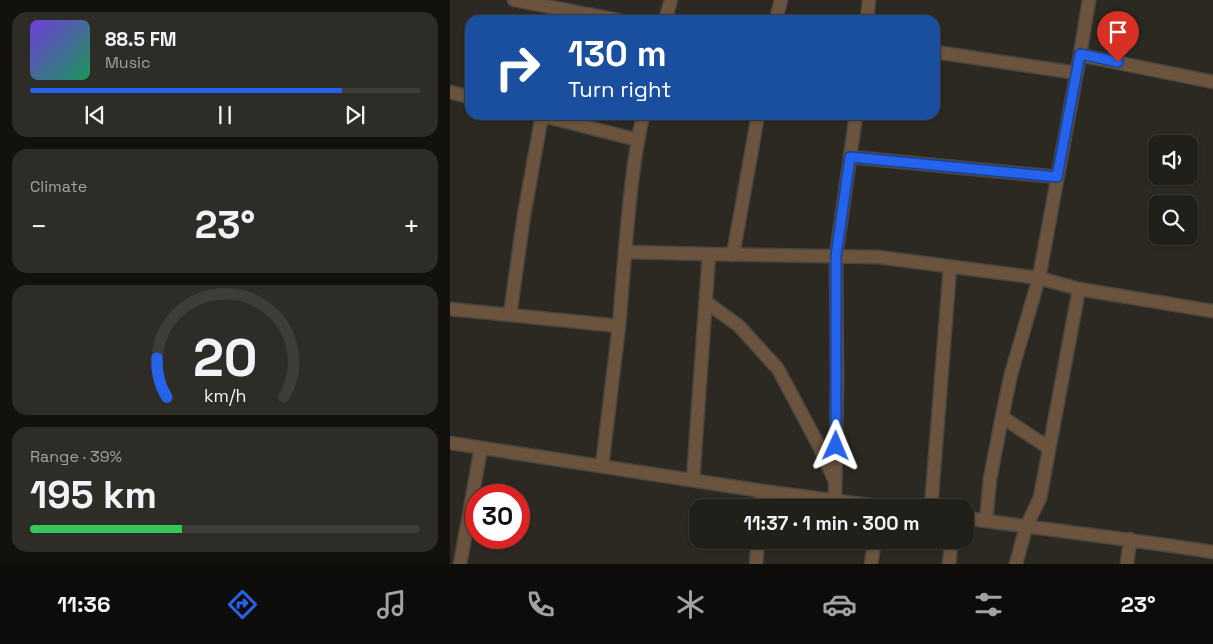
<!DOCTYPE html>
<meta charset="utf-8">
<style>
body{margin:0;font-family:"Space Grotesk",sans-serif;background:#2d2c27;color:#f1f3f6;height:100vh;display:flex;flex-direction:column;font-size:19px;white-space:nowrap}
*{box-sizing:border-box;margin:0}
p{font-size:16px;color:#a2a2a2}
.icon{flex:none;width:28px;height:28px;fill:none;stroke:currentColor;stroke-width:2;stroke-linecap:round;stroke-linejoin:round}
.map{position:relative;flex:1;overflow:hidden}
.panel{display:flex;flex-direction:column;gap:12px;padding:12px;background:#12110e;width:450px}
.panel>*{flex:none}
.guide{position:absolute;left:15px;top:15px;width:475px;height:105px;border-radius:15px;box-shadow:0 1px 4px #0004,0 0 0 1px #3d3d39;background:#1a4fa0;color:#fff;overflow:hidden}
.tools{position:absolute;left:698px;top:135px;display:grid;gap:10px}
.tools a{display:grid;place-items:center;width:50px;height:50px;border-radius:10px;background:#201f1a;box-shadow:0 1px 4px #0004,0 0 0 1px #3d3d39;font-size:25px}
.speed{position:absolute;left:15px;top:484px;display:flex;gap:10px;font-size:25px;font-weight:700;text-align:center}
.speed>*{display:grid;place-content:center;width:65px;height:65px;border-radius:50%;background:#201f1a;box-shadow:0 1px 4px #0004,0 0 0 1px #3d3d39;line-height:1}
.speed .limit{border:8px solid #d22;background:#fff;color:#111}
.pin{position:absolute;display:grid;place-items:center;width:42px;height:42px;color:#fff;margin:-51px -21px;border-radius:50% 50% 50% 0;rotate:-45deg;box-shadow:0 0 5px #0007}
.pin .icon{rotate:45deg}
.me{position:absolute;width:55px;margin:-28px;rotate:1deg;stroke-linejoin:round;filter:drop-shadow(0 0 4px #0008)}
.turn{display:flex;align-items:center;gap:18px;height:105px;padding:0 20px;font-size:22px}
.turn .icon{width:65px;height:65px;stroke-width:2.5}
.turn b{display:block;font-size:35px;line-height:42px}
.big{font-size:38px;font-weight:700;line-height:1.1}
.panel .widget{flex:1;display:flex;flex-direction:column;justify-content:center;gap:8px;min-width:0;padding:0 18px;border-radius:15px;background:#2d2c27}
.panel .dial{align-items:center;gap:0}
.dial svg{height:130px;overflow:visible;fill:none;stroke:#3d3d39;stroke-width:7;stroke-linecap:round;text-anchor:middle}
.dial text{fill:#f1f3f6;stroke:none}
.song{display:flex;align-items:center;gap:15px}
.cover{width:60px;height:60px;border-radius:8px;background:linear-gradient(135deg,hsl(260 70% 55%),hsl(150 70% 35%))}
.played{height:5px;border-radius:2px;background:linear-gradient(90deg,#2563eb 80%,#3d3d39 80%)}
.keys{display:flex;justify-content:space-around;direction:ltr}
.heat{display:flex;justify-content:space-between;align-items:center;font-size:28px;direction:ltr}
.charge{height:8px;border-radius:4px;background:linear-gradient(90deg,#34c759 39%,#3d3d39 0)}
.trip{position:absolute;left:239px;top:499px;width:285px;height:50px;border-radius:15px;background:#201f1a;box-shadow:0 1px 4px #0004,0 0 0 1px #3d3d39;font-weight:700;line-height:50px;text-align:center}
.menu{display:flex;height:80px;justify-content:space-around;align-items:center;background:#0d0c0a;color:#a2a2a2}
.menu .icon{width:35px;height:35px}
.menu .current{color:#2563eb}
.menu b{font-size:22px;color:#f1f3f6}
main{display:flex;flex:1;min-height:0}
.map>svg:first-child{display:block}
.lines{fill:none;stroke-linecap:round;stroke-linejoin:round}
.street-casing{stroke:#494740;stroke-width:15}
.street{stroke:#6b533e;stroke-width:12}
.route-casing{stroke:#184099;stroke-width:12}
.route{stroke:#2563eb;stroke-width:9}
</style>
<main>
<section class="panel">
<div class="widget">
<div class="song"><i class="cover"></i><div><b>88.5 FM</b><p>Music</p></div></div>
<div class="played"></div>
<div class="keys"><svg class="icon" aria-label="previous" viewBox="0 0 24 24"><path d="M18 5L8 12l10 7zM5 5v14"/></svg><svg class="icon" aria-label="pause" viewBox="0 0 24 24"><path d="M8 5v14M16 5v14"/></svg><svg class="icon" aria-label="next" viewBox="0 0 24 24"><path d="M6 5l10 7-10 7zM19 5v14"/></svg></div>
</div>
<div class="widget"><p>Climate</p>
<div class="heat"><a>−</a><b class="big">23°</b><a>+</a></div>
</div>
<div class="widget dial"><svg viewBox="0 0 100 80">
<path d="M14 69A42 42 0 1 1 86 69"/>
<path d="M14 69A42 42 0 0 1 8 45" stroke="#2563eb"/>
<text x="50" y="56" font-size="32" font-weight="700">20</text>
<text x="50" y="72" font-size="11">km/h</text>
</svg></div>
<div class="widget"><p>Range · 39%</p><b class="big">195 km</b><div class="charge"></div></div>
</section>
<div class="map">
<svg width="763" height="564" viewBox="0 0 763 564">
<rect width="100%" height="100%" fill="#2b2922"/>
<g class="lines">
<defs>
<path id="street" d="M64 0 168 20
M215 20 221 0
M326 20 331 0
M417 20 419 0
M485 52 627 73
M630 55 639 0
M0 92 20 97
M90 115 188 140
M193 115C183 160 179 206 175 252L259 254 243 480
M400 157 607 177
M259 254 428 257 589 278 629 289 763 311
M283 255 308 115
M256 302 289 326 328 369 368 444 383 477
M0 309 169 326
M60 315 74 215 92 115
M552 417 599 448
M0 443 312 491 441 508
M152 466 169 326 175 252
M385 500 387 379 386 256 406 115
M311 508 312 491
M481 508 500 267
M515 518C598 530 681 539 763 552
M536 521 540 479 552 417 561 374 589 278 630 55 763 82
M10 564 31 448
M306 564 308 540
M421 564 425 540
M499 564 502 540
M566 564 576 527 590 498 629 289
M677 564 680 539"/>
</defs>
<use href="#street" class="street-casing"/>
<use href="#street" class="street"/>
</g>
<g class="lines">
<defs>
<path id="route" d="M386 446V256L400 157 607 177 630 54 668 62"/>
</defs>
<use href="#route" class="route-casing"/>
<use href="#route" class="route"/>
</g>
</svg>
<div class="tools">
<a><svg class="icon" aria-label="sound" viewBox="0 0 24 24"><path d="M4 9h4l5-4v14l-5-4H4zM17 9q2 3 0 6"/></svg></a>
<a><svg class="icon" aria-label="search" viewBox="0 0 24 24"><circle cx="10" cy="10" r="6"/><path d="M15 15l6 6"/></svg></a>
</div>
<div class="speed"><div class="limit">30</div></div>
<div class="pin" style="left:668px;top:62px;background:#d93025"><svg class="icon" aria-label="arrive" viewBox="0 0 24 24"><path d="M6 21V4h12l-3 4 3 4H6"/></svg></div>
<svg class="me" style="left:386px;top:446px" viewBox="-20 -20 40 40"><path d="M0-17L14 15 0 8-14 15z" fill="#2563eb" stroke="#fff" stroke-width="4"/></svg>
<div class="trip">11:37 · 1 min · 300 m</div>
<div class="guide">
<div class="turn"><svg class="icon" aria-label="right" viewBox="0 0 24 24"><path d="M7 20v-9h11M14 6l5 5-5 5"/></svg><div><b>130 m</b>Turn right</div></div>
</div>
</div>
</main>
<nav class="menu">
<b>11:36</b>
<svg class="icon current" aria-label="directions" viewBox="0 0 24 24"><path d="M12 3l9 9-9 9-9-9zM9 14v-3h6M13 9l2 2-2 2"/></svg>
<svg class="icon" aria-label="music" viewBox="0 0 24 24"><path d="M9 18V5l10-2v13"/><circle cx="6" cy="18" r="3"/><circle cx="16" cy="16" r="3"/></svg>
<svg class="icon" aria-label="phone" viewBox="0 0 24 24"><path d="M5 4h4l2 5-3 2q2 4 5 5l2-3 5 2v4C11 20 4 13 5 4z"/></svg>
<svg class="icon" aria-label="climate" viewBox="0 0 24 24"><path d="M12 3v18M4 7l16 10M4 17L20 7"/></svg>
<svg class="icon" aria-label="car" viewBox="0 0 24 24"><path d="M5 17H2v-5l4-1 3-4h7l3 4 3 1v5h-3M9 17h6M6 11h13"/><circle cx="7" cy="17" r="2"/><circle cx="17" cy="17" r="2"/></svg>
<svg class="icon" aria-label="filters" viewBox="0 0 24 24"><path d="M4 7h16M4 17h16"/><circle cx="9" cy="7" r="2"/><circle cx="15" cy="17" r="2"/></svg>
<b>23°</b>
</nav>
